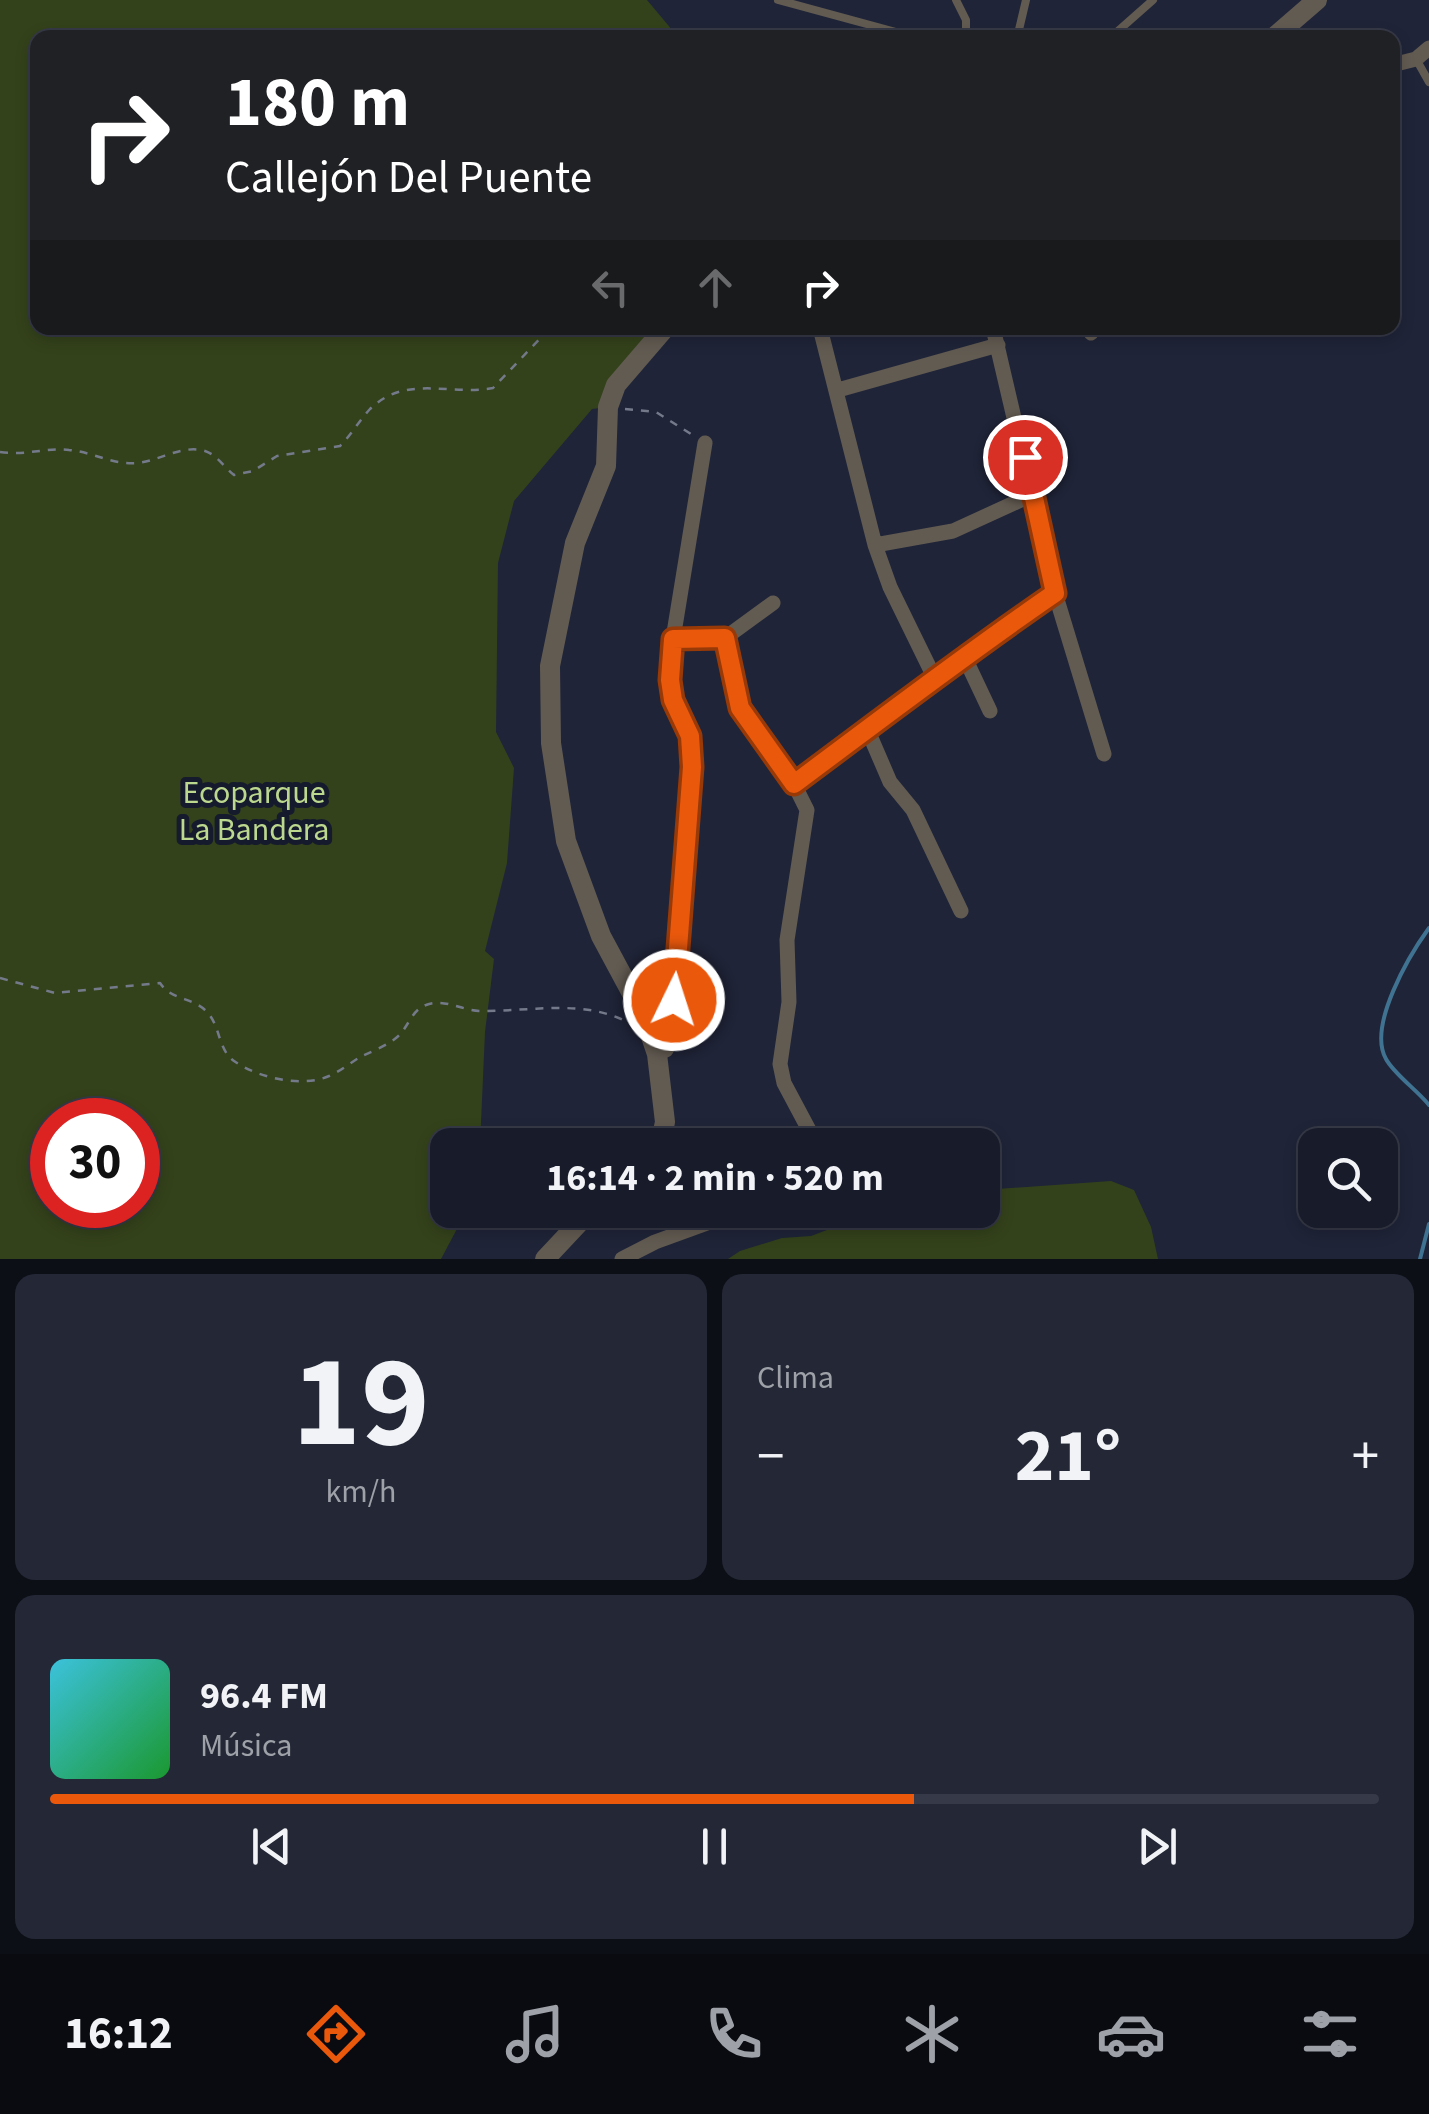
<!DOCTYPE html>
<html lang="es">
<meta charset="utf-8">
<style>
body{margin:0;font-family:"Source Sans 3",sans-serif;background:#242836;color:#f1f3f6;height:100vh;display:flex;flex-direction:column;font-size:38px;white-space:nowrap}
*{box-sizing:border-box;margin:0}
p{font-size:32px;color:#9ea1a8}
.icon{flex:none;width:55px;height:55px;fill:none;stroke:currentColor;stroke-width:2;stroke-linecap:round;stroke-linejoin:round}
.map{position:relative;height:1259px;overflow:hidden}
.sheet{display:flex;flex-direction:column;gap:15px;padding:15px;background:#0d0f17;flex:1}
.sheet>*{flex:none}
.top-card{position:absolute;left:30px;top:30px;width:1370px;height:305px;border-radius:20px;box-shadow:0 5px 15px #0003,0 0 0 2px #363947;background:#202124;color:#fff;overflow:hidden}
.controls{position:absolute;left:1298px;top:1128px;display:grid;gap:20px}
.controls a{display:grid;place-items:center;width:100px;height:100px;border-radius:20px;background:#171b2a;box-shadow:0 5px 15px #0003,0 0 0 2px #363947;font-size:50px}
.speed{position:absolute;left:30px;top:1098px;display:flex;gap:20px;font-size:50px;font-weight:700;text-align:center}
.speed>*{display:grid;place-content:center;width:130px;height:130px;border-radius:50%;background:#171b2a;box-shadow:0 5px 15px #0003,0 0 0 2px #363947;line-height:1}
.speed .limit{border:15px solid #d22;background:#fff;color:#111}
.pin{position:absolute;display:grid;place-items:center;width:85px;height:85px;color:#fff;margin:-42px;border:5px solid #fff;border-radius:50%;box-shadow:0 2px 10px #0007}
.me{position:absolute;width:110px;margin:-55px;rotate:4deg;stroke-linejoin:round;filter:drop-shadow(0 0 8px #0008)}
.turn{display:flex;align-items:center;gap:35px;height:210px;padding:0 30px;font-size:45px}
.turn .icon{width:130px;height:130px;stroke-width:2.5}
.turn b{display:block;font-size:70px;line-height:85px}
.lanes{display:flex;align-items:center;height:95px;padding:0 30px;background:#0003;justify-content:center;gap:50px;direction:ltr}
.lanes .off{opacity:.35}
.big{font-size:75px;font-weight:700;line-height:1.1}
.sheet .card{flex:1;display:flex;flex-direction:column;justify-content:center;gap:15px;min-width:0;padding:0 35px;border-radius:20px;background:#242836}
.sheet .dial{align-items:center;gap:0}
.dial b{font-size:130px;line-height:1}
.song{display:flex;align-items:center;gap:30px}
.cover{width:120px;height:120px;border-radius:15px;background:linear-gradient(135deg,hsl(190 70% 55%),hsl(130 70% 35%))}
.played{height:10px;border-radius:5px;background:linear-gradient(90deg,#ea580c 65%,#363947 65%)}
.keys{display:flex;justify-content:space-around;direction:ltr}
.heat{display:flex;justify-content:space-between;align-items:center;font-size:55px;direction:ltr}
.sheet .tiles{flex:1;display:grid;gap:15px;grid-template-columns:1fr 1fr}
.card:last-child{grid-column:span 2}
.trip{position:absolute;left:430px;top:1128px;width:570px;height:100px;border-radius:20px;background:#171b2a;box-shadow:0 5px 15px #0003,0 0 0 2px #363947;font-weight:700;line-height:100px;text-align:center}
.menu{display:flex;height:160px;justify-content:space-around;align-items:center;background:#090b11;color:#9ea1a8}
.menu .icon{width:70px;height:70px}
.menu .on{color:#ea580c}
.menu b{font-size:45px;color:#f1f3f6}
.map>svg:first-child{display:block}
.green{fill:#34421b;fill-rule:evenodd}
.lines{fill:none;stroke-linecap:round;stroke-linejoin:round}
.stream{stroke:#407391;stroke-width:4}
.path{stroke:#757a8b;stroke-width:2.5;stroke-dasharray:8 8;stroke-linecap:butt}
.service{stroke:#625b52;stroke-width:8}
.minor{stroke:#625b52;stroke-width:15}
.tertiary{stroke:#625b52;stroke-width:20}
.route-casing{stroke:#983908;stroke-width:25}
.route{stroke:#ea580c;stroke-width:18}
.labels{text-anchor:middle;stroke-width:10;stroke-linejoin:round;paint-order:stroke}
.park-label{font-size:32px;fill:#bcd88e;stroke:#161a2d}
</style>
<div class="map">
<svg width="1429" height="1259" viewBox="0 0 1429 1259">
<rect width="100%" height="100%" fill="#1f2438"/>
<path class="green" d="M0 0H647L678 37 38 38V328H665L608 407 592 409 514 501 498 563 496 732 514 768 507 863 485 951 494 959 485 1032 480 1145H448V1210H467L441 1259H0ZM52 1120H138V1205H52Z
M1111 1181 1134 1190 1151 1227 1158 1259H728L740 1251 782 1238 811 1236 880 1210H982L983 1190Z"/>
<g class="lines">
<path class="stream" d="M1429 928C1410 954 1367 1026 1386 1059 1394 1074 1417 1090 1429 1105
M1420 1259 1429 1224"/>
<path class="path" d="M625 409 656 412 691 434
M0 452C27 456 46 447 69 450 93 452 112 465 137 463 159 461 183 444 205 451 217 455 224 467 234 475L253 471 277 456 340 446C351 435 359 421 370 409 406 374 449 396 493 388L550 328
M0 978 55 993 160 983C171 1000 191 997 205 1010 221 1024 217 1049 234 1061 258 1078 302 1088 329 1076 341 1071 351 1062 362 1056 373 1051 386 1046 396 1038 408 1029 411 1010 426 1005 444 998 461 1010 479 1011 528 1012 584 998 629 1023"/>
<path class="service" d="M778 0 918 38
M956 0 966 20V38
M1017 38 1026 0
M1110 38 1153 0
M1416 59 1429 82"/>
<path class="minor" d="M1392 65 1416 59 1429 48
M820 328 875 545 890 587 935 679
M993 328 1055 593 1104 754
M1089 328 1091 333
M838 390 998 345
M875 545 953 531 1034 494
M725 638 740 708 794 784
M673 639 725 638 773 603
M964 656 990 711
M868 731 890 782 913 810 961 911
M657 1054 666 1050 672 1039 692 767 690 736 673 700 670 680 673 639 705 443
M817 1145 784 1083 780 1064 789 1002 787 940 807 810 794 784C881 720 966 654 1055 593
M622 1259 655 1242 743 1210"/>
<path class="tertiary" d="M1273 38 1317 0
M660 1145 665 1122 657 1054 644 1016 601 936 566 841 551 743 550 666 575 543 606 466 608 407 616 385 665 328
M545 1259 591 1210"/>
</g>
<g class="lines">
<defs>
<path id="route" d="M674 1000 692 767 690 736 673 700 670 680 673 639 725 638 740 708 794 784C880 720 966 654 1055 593L1025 457"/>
</defs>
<use href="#route" class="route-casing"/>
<use href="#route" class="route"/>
</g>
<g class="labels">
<g class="park-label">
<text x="254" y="803">Ecoparque<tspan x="254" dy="37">La Bandera</tspan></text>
</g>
</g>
</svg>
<div class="controls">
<a><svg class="icon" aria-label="search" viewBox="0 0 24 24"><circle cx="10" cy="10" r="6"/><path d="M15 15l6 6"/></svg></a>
</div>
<div class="speed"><div class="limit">30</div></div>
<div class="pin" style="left:1025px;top:457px;background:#d93025"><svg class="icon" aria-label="arrive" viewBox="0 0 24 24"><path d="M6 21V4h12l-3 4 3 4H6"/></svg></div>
<svg class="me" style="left:674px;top:1000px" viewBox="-20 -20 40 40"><circle r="17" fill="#ea580c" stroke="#fff" stroke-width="3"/><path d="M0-11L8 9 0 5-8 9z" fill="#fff"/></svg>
<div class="trip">16:14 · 2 min · 520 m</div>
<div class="top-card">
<div class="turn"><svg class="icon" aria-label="right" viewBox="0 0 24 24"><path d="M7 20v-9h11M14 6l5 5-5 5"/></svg><div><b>180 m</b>Callejón Del Puente</div></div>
<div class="lanes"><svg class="icon off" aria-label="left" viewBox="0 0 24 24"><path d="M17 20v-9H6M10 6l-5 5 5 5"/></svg><svg class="icon off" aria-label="ahead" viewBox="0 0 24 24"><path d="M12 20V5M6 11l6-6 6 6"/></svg><svg class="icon" aria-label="right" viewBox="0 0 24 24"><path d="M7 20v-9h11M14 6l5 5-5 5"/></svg></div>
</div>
</div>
<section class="sheet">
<div class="tiles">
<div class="card dial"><b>19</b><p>km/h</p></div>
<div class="card"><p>Clima</p>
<div class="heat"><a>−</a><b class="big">21°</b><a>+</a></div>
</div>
<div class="card">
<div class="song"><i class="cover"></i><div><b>96.4 FM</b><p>Música</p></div></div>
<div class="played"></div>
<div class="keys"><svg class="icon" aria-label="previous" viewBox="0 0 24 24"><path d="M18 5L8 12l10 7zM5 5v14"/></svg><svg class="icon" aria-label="pause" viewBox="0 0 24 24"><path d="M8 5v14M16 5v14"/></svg><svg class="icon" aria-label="next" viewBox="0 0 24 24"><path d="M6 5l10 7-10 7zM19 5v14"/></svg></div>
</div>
</div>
</section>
<nav class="menu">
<b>16:12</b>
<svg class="icon on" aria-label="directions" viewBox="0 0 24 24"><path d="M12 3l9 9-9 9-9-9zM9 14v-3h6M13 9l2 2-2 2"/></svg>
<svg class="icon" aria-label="music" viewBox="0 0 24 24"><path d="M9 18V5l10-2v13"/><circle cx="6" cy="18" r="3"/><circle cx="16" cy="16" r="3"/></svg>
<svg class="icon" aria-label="phone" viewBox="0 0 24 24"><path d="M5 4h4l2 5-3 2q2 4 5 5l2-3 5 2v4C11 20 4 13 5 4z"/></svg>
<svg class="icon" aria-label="climate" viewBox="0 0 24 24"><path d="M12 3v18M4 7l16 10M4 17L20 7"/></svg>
<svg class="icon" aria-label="car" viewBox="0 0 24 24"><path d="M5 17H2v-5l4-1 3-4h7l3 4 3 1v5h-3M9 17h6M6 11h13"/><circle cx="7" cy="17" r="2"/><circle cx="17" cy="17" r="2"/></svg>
<svg class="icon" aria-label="filters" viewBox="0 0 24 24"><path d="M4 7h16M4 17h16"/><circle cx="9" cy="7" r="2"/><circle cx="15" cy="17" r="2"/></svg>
</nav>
